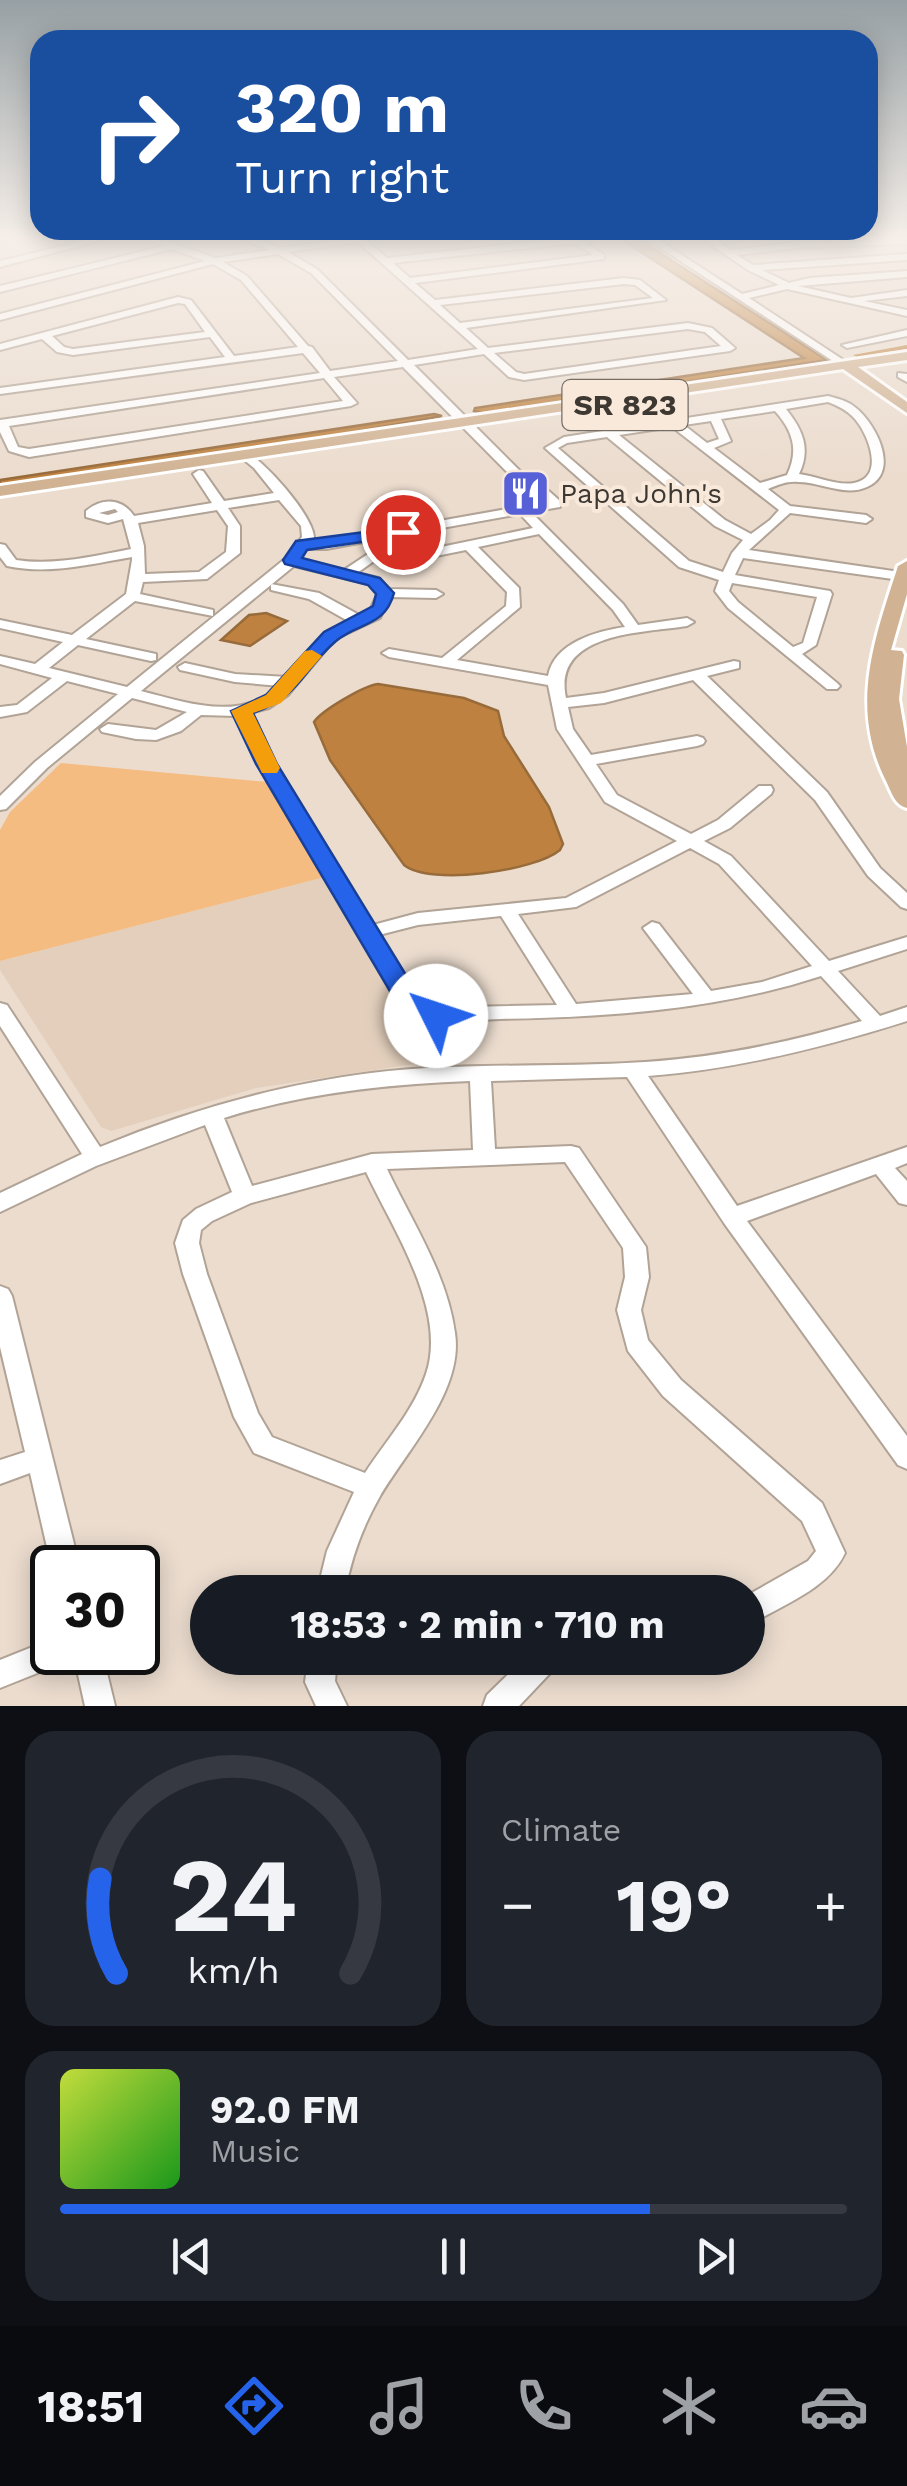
<!DOCTYPE html>
<meta charset="utf-8">
<style>
body{margin:0;font-family:"Work Sans",sans-serif;background:#20242c;color:#f1f3f6;height:100vh;display:flex;flex-direction:column;font-size:38px;white-space:nowrap}
*{box-sizing:border-box;margin:0}
p{font-size:32px;color:#9ea1a6}
.icon{flex:none;width:55px;height:55px;fill:none;stroke:currentColor;stroke-width:2;stroke-linecap:round;stroke-linejoin:round}
.map{position:relative;height:1706px;overflow:hidden}
.drawer{display:flex;flex-direction:column;gap:25px;padding:25px;background:#0d0f14;flex:1}
.drawer>*{flex:none}
.top-card{position:absolute;left:30px;top:30px;width:848px;height:210px;border-radius:30px;box-shadow:0 5px 25px #0003;background:#1a4fa0;color:#fff;overflow:hidden}
.speed{position:absolute;left:30px;top:1545px;display:flex;gap:20px;font-size:50px;font-weight:700;text-align:center}
.speed>*{display:grid;place-content:center;width:130px;height:130px;border-radius:50%;background:#171b24;box-shadow:0 5px 25px #0003;line-height:1}
.speed .limit{border:5px solid #111;border-radius:15px;background:#fff;color:#111}
.pin{position:absolute;display:grid;place-items:center;width:85px;height:85px;color:#fff;margin:-42px;border:5px solid #fff;border-radius:50%;box-shadow:0 2px 10px #0007}
.me{position:absolute;width:110px;margin:-55px;rotate:311deg;stroke-linejoin:round;filter:drop-shadow(0 0 8px #0008)}
.turn{display:flex;align-items:center;gap:35px;height:210px;padding:0 40px;font-size:45px}
.turn .icon{width:130px;height:130px;stroke-width:2.5}
.turn b{display:block;font-size:70px;line-height:85px}
.big{font-size:75px;font-weight:700;line-height:1.1}
.drawer .card{flex:1;display:flex;flex-direction:column;justify-content:center;gap:15px;min-width:0;padding:0 35px;border-radius:30px;background:#20242c}
.drawer .dial{align-items:center;gap:0}
.dial svg{height:260px;overflow:visible;fill:none;stroke:#363941;stroke-width:7;stroke-linecap:round;text-anchor:middle}
.dial text{fill:#f1f3f6;stroke:none}
.song{display:flex;align-items:center;gap:30px}
.cover{width:120px;height:120px;border-radius:15px;background:linear-gradient(135deg,hsl(70 70% 55%),hsl(120 70% 35%))}
.played{height:10px;border-radius:5px;background:linear-gradient(90deg,#2563eb 75%,#363941 75%)}
.keys{display:flex;justify-content:space-around;direction:ltr}
.heat{display:flex;justify-content:space-between;align-items:center;font-size:55px;direction:ltr}
.drawer .tiles{flex:1;display:grid;gap:25px;grid-template-columns:1fr 1fr}
.card:last-child{grid-column:span 2}
.trip{position:absolute;left:190px;top:1575px;width:575px;height:100px;border-radius:50px;background:#171b24;box-shadow:0 5px 25px #0003;font-weight:700;line-height:100px;text-align:center}
.menu{display:flex;height:160px;justify-content:space-around;align-items:center;background:#090b0e;color:#9ea1a6}
.menu .icon{width:70px;height:70px}
.menu .selected{color:#2563eb}
.menu b{font-size:45px;color:#f1f3f6}
.map>svg:first-child{display:block}
.built{fill:#e3cfbc}
.green{fill:#f5bc81}
.water{fill:#be813f;stroke:#986b3b;stroke-width:2.5}
.lines{fill:none;stroke-linecap:round;stroke-linejoin:round}
.canal{fill:#be813f;fill-rule:evenodd}
.minor-casing{stroke:#b1a396;stroke-width:4}
.major-casing{stroke:#fff;stroke-width:6}
.minor{fill:#fff;fill-rule:evenodd}
.major{fill:#d1b394;fill-rule:evenodd}
.route{fill:#2563eb;stroke:#184099;stroke-width:2.5}
.slow{fill:#f59e0b}
.labels{text-anchor:middle;stroke-width:8;stroke-linejoin:round;paint-order:stroke}
.far-poi-label{font-size:28px;fill:#3e3832;stroke:#f8e9db;text-anchor:start}
.shield{fill:#f8e9db;stroke:#766d65;stroke-width:2.5}
.shield-label{font-size:30px;font-weight:bold;fill:#3e3832}
</style>
<div class="map">
<svg width="907" height="1706" viewBox="0 0 907 1706">
<rect width="100%" height="100%" fill="#ebdcce"/>
<path class="built" d="M325 877 434 1061 256 1088 111 1131 101 1127 0 970V961Z"/>
<path class="green" d="M61 763 268 782 325 877 0 961V830L10 812Z"/>
<path class="water" d="M618 237H635L827 360 484 413 474 411 475 408 804 358Z
M434 414 442 416 254 450 0 488V480Z
M266 613 287 621 250 646 221 640 249 615Z
M378 684 464 698 498 711 504 736 549 807 563 844 560 850C535 871 430 886 404 865L330 760 314 722C321 711 363 686 378 684Z"/>
<g class="lines">
<path class="canal" d="M907 345V349L857 357 853 355Z"/>
<defs>
<path id="minor" d="M0 237H12L0 242Z
M99 237H114L0 267V261Z
M144 237H156L215 258 270 250 238 237H251L281 248 363 237 387 258 564 238 582 240 604 255V259L415 283 435 300 624 278 640 280 666 300 466 328 488 348 688 323 712 328 735 348 730 351 524 380 509 377 484 354 414 365 524 475 532 476 560 501V507L531 512 623 604 638 625 687 618 694 622 687 626C643 633 552 632 566 698L604 693 734 661 739 662V668L707 676 827 792 880 868 907 893V909L901 907 868 876 815 800 693 680 604 703 568 707 573 729 591 755 697 736 703 738 705 741 703 744 697 746 596 764 617 795 691 834 718 820 759 786H771L773 790 771 794 730 828 704 841 731 856 829 961 907 937V949L838 971 880 1016 907 1007V1021C822 1048 737 1069 648 1076L737 1206 907 1147V1163L895 1168 907 1181V1205L899 1203 876 1174 747 1221 907 1436V1469L898 1465 724 1223 627 1077 491 1081 495 1149 571 1146 579 1148 646 1247 649 1277 641 1310 648 1340 681 1380 822 1503 845 1553C829 1587 789 1602 758 1620L748 1623V1595L808 1561 816 1551 802 1521 663 1396 628 1351 617 1310 625 1277 623 1248 565 1162 387 1169C412 1222 447 1274 455 1333 464 1391 406 1451 379 1498 362 1528 351 1559 345 1592H317L327 1551 354 1492 254 1453 234 1417 183 1274 175 1243 183 1220 196 1209 232 1192 205 1125 96 1166 0 1212V1193L82 1154 0 1026V1003L7 1005 100 1147C187 1111 277 1085 371 1073 462 1062 554 1068 645 1062 719 1057 791 1042 862 1021L821 976C717 1010 609 1017 500 1019 473 1020 441 1026 415 1020L404 1009 258 764 236 716 201 715 181 731 156 740 136 739 102 732 100 729 108 724 156 730 187 712 132 698 47 768 6 809 0 810V796L35 762 118 694 67 681 27 712 0 717V707L17 705 52 678 0 664V656L35 664 63 642 0 628V620L72 635 126 594 132 560V557C91 564 49 575 7 566L0 557V544L5 545 16 560C54 566 94 556 131 549L123 519 108 523 86 517V511C102 497 122 498 134 516L212 503 193 474 199 470 203 471 224 501 274 493 254 468 238 455V451L242 449C263 459 312 514 314 537L312 541H326L546 502 524 482 516 481 403 367 334 377 357 403 351 406 29 457 9 451 0 432V420L320 373 303 353 0 394V388L225 357 210 337 73 355 57 352 42 339 0 350V344L178 297 191 300 234 356 298 347 241 280 213 264 0 320V314L205 261 172 249 0 292V286L164 246ZM358 242 478 349 408 360 317 269 288 252ZM564 244H577L593 255 410 278 393 263ZM278 254 311 273 398 361 330 371 312 347 308 346 247 276 223 262ZM624 284 635 285 653 298 460 323 440 305ZM178 303 185 304 205 332 73 349 64 347 52 336ZM688 329 705 332 721 346 524 374 516 372 494 353ZM324 378 343 401 29 449 18 447 9 426ZM279 500 301 526 302 537 286 558 127 687 49 668 78 645 151 661 156 660V654L86 639 135 601 213 616V610L140 594 143 582 207 579 240 553V526L228 508ZM115 509 118 512 108 515 99 513ZM217 510 228 526 226 552 199 572 145 574 144 546 138 523ZM520 514 533 528 436 548 429 552 436 556 466 550 507 592 506 606 442 658 389 649 382 653 389 657 548 685 557 729 605 802 677 841 566 898 418 913 373 925 274 764 250 713 269 708 288 695 335 639 380 618 390 597 436 598 443 594 436 590 389 589 379 578 357 573 394 547 396 544 389 540 344 570 299 559 306 549H326ZM539 534 613 610 625 627C596 631 554 643 548 676L457 660 520 607 519 588 478 547ZM294 566 369 584 378 593 369 612 361 616 319 593 271 584V590L309 599 350 622 325 633 287 677 235 674 185 663 178 667 180 670 235 682 280 686C239 722 189 703 141 691ZM690 848 719 864 812 966 762 982 711 991 659 924 652 922 643 928 693 994 576 1004 518 914 576 907ZM501 916 557 1005 426 1008 421 1004 379 935 418 925ZM470 1081 473 1150 372 1154 252 1186 224 1118C304 1093 387 1084 470 1081ZM366 1172C392 1228 448 1310 426 1374 414 1410 386 1441 365 1473L272 1437 258 1413 207 1274 199 1243 201 1230 212 1221 251 1203Z
M644 237H654L742 294 779 285 748 270 711 245 710 241 697 237H718L719 242 730 250 806 241 907 238V244L806 247 737 255 753 265 907 254V260L762 270 789 283 809 278 907 271V277L798 286 851 298 907 290V296L864 301 907 310V316L787 289 749 298 851 365 842 367Z
M907 330V336L847 348 842 345Z
M898 373 907 374V382L898 377Z
M828 396C839 399 848 401 856 408 876 424 901 472 867 487 845 497 821 482 798 482 787 481 778 485 768 489L790 506 866 515 872 519 866 523 790 513 749 550 907 573V581L743 558 735 575 830 591 832 594 816 645 802 654 837 683 840 686 837 689H827L728 608 715 591 719 580 679 567 545 448 564 437ZM828 402C838 406 847 410 854 418 868 433 886 477 854 483 837 486 816 476 799 474 811 449 803 430 786 409ZM775 411C793 431 799 450 787 475L760 483 714 448 731 441 721 419ZM711 421 719 439 707 443 684 425ZM672 427 779 510 770 520 751 534 725 520 619 435ZM607 437 715 526 743 540 732 553 723 572 689 561 558 448 567 443ZM732 583 817 597 803 643 793 647 738 602 729 591Z
M0 1286 8 1289 12 1296 80 1568 52 1569 30 1473 0 1484V1460L25 1452 0 1347Z
M52 1639V1652H69L65 1662 0 1688V1660Z
M73 1652H102L115 1706H85Z
M308 1658H337L335 1681 347 1706H316L305 1682Z
M525 1658H560L555 1668 519 1706H483L487 1695Z"/>
<path id="major" d="M907 352V360L858 367 907 402V413L843 369 0 496V486Z
M907 561V594L891 650 902 651 904 655 899 699 907 747V808C894 805 891 790 885 779 849 705 875 638 898 566Z"/>
</defs>
<use href="#minor" class="minor-casing"/>
<use href="#major" class="major-casing"/>
<use href="#minor" class="minor"/>
<use href="#major" class="major"/>
</g>
<linearGradient id="sky" x2="0" y2="1"><stop stop-color="#97a0a4"/><stop offset="0.5" stop-color="#f6efe9"/><stop offset="1" stop-color="#f6efe9" stop-opacity="0"/></linearGradient>
<rect width="907" height="476" fill="url(#sky)"/>
<path class="route" d="M403 527 411 532 409 535 307 550 302 558 380 578 394 593C385 627 359 622 336 641 301 671 301 696 253 713L277 764 423 1003 445 1010 448 1016 436 1025 404 1015 256 764 231 711 266 695 324 632 373 606 376 594 368 585 285 564 283 560 296 541Z"/>
<path class="slow" d="M312 650 322 656 281 703 253 713 280 768 277 773H262L231 711 266 695 305 651Z"/>
<defs>
<symbol id="restaurant-square" viewBox="-11 -11 22 22"><rect x="-9" y="-9" width="18" height="18" rx="4" fill="#5860d7" stroke="#f8e9db"/><path d="M-5-6h1v4h1v-4h1v4h1v-4h1v5L-1.5 .5V6h-2V.5L-5-1ZM5-6V6H3V1.5H1.5Q1.5-4 5-6Z" fill="#fff"/></symbol>
</defs>
<g fill-rule="evenodd">
<use href="#restaurant-square" x="498" y="466" width="55" height="55"/>
</g>
<g class="labels">
<g class="far-poi-label">
<text x="560" y="503">Papa John's</text>
</g>
<rect class="shield" x="562.5" y="380" width="125" height="50" rx="8"/>
<g class="shield-label">
<text x="625" y="415">SR 823</text>
</g>
</g>
</svg>
<div class="speed"><div class="limit">30</div></div>
<div class="pin" style="left:403px;top:532px;background:#d93025"><svg class="icon" aria-label="arrive" viewBox="0 0 24 24"><path d="M6 21V4h12l-3 4 3 4H6"/></svg></div>
<svg class="me" style="left:436px;top:1016px" viewBox="-20 -20 40 40"><circle r="19" fill="#fff"/><path d="M0-13L10 11 0 6-10 11z" fill="#2563eb"/></svg>
<div class="trip">18:53 · 2 min · 710 m</div>
<div class="top-card">
<div class="turn"><svg class="icon" aria-label="right" viewBox="0 0 24 24"><path d="M7 20v-9h11M14 6l5 5-5 5"/></svg><div><b>320 m</b>Turn right</div></div>
</div>
</div>
<section class="drawer">
<div class="tiles">
<div class="card dial"><svg viewBox="0 0 100 80">
<path d="M14 69A42 42 0 1 1 86 69"/>
<path d="M14 69A42 42 0 0 1 9 40" stroke="#2563eb"/>
<text x="50" y="56" font-size="32" font-weight="700">24</text>
<text x="50" y="72" font-size="11">km/h</text>
</svg></div>
<div class="card"><p>Climate</p>
<div class="heat"><a>−</a><b class="big">19°</b><a>+</a></div>
</div>
<div class="card">
<div class="song"><i class="cover"></i><div><b>92.0 FM</b><p>Music</p></div></div>
<div class="played"></div>
<div class="keys"><svg class="icon" aria-label="previous" viewBox="0 0 24 24"><path d="M18 5L8 12l10 7zM5 5v14"/></svg><svg class="icon" aria-label="pause" viewBox="0 0 24 24"><path d="M8 5v14M16 5v14"/></svg><svg class="icon" aria-label="next" viewBox="0 0 24 24"><path d="M6 5l10 7-10 7zM19 5v14"/></svg></div>
</div>
</div>
</section>
<nav class="menu">
<b>18:51</b>
<svg class="icon selected" aria-label="directions" viewBox="0 0 24 24"><path d="M12 3l9 9-9 9-9-9zM9 14v-3h6M13 9l2 2-2 2"/></svg>
<svg class="icon" aria-label="music" viewBox="0 0 24 24"><path d="M9 18V5l10-2v13"/><circle cx="6" cy="18" r="3"/><circle cx="16" cy="16" r="3"/></svg>
<svg class="icon" aria-label="phone" viewBox="0 0 24 24"><path d="M5 4h4l2 5-3 2q2 4 5 5l2-3 5 2v4C11 20 4 13 5 4z"/></svg>
<svg class="icon" aria-label="climate" viewBox="0 0 24 24"><path d="M12 3v18M4 7l16 10M4 17L20 7"/></svg>
<svg class="icon" aria-label="car" viewBox="0 0 24 24"><path d="M5 17H2v-5l4-1 3-4h7l3 4 3 1v5h-3M9 17h6M6 11h13"/><circle cx="7" cy="17" r="2"/><circle cx="17" cy="17" r="2"/></svg>
</nav>
